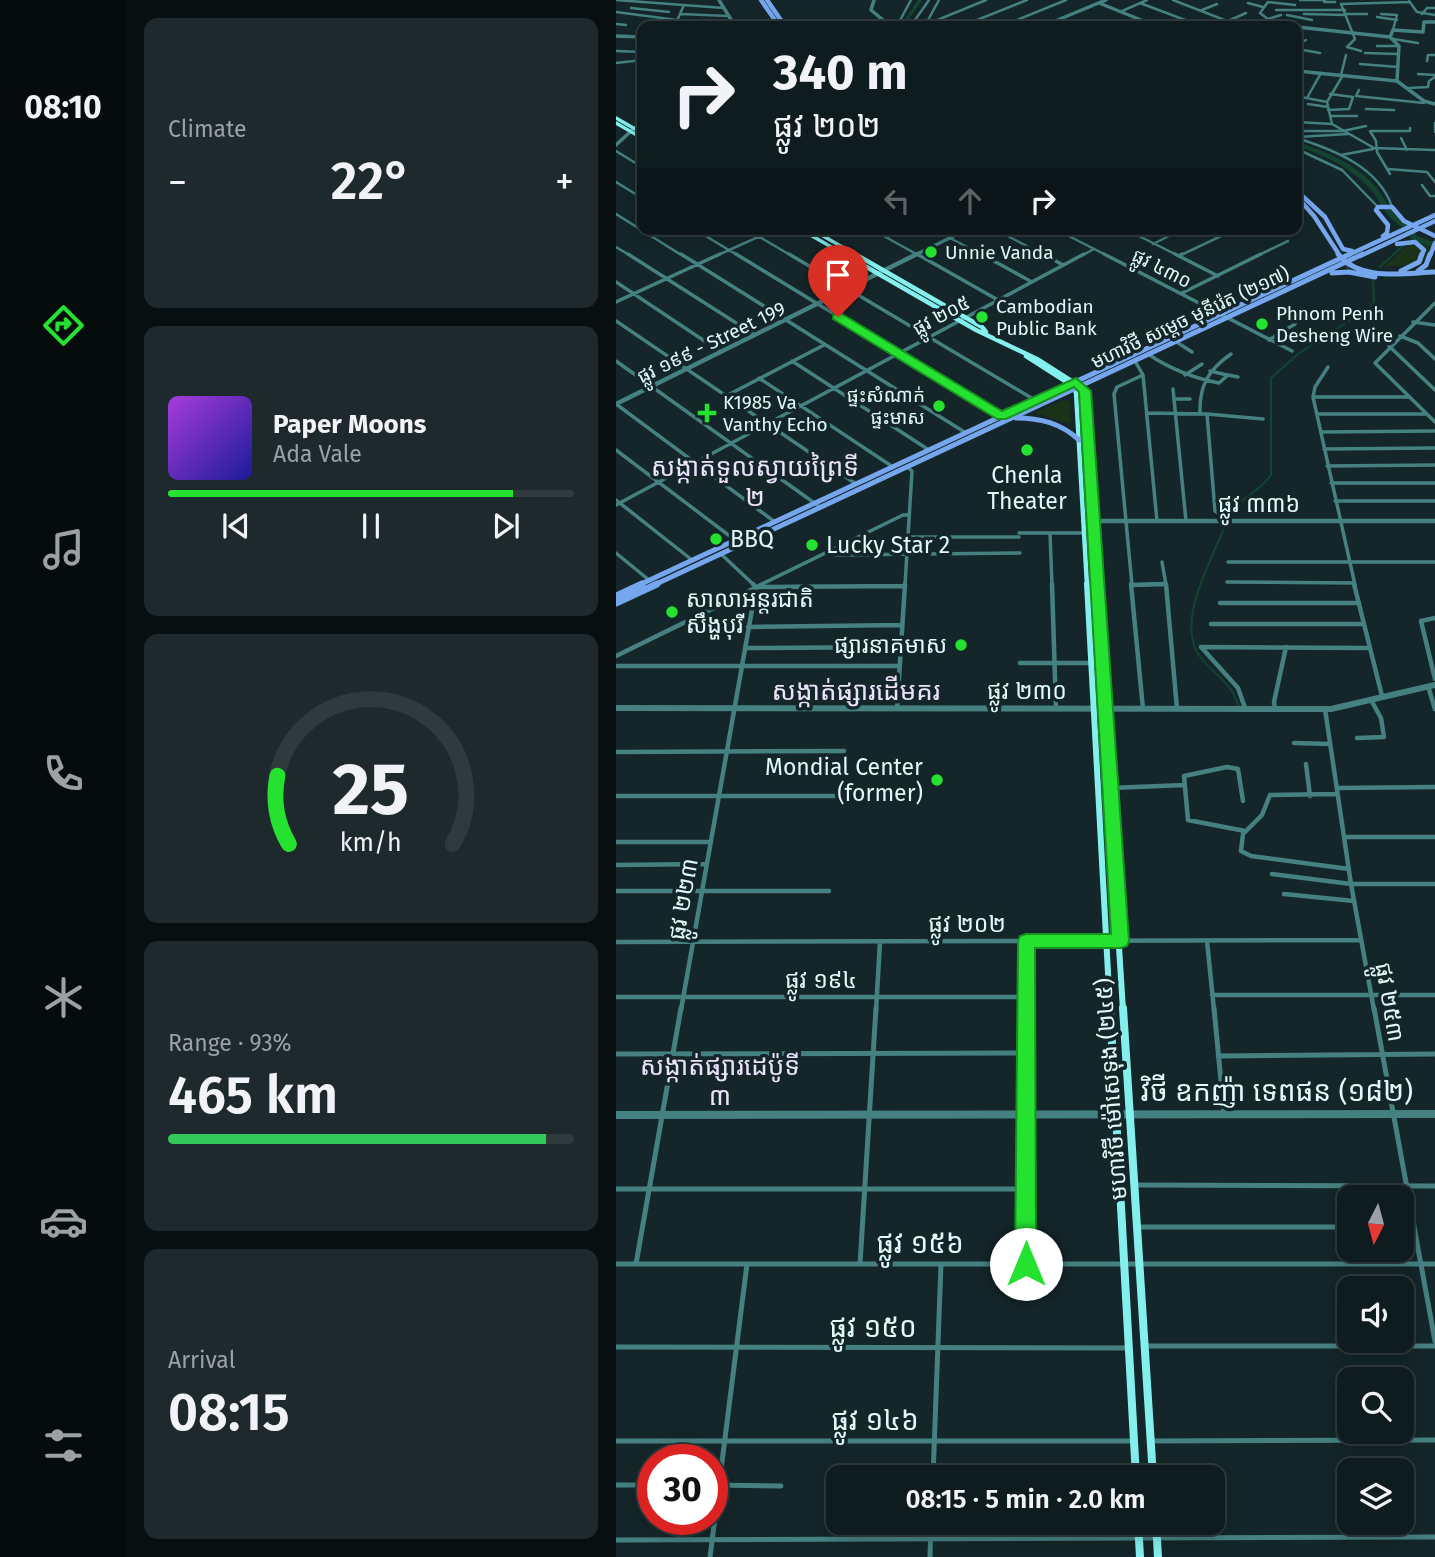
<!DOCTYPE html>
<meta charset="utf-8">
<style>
body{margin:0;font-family:"Fira Sans","Noto Sans Khmer",sans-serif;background:#1d292c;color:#f1f3f6;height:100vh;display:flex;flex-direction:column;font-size:26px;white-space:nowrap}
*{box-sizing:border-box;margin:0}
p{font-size:23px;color:#9ba1a4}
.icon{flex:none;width:38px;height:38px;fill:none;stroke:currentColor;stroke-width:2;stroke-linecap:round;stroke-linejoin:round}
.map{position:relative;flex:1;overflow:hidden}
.side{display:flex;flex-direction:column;gap:18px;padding:18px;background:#080f11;width:490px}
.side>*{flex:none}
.hud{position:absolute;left:21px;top:21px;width:665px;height:214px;border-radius:14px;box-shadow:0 4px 18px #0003,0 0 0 2px #2f3a3d;background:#0f1c1f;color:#f1f3f6;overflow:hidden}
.needle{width:46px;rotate:186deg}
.fabs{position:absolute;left:721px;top:1185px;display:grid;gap:14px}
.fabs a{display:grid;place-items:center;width:77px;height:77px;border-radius:14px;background:#0f1c1f;box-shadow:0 4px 18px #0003,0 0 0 2px #2f3a3d;font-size:35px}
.speed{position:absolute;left:21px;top:1444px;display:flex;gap:14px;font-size:35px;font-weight:700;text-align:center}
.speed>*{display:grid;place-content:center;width:91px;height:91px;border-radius:50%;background:#0f1c1f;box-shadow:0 4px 18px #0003,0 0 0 2px #2f3a3d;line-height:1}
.speed .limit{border:10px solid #d22;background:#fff;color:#111}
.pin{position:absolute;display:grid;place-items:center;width:60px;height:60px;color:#fff;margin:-72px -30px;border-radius:50% 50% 50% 0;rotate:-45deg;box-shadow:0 0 7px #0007}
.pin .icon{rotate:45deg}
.me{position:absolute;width:77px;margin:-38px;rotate:0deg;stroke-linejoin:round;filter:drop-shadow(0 0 5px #0008)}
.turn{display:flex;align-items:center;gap:24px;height:147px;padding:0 21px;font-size:32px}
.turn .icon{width:91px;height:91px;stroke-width:2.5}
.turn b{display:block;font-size:49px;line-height:60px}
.lanes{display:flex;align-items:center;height:66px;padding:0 21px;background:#0003;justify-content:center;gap:35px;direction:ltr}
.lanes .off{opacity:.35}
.big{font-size:52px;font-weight:600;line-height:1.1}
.side .tile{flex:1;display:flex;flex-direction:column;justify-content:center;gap:10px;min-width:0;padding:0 24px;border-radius:14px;background:#1d292c}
.side .dial{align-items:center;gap:0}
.dial svg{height:182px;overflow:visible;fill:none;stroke:#2f3a3d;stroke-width:7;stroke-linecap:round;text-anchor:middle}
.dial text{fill:#f1f3f6;stroke:none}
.song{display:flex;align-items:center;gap:21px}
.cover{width:84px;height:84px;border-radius:10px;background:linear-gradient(135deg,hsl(280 70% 55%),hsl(240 70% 35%))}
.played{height:7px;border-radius:4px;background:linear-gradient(90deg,#25e231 85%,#2f3a3d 85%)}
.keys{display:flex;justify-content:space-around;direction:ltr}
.heat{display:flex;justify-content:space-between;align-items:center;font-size:38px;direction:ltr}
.charge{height:10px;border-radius:5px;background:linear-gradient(90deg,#34c759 93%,#2f3a3d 0)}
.trip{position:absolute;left:210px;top:1465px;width:399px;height:70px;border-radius:14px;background:#0f1c1f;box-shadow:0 4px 18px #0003,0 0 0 2px #2f3a3d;font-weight:600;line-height:70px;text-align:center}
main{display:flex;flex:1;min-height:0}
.dock{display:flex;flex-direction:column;width:126px;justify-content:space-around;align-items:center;background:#060b0c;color:#9ba1a4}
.dock .icon{width:49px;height:49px}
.dock .selected{color:#25e231}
.dock b{font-size:32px;color:#f1f3f6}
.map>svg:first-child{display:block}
.green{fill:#1a3218}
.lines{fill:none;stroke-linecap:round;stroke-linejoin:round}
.stream{stroke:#134430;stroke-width:2}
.canal{stroke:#134430;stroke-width:3.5}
.river{fill:#134430;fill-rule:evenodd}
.primary-tunnel{stroke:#334648;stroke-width:5;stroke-dasharray:5 2.5;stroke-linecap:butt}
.minor-far3{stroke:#468182;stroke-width:2.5}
.minor-far2{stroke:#468182;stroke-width:3.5}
.minor-far1{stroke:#468182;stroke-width:4.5}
.minor{stroke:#468182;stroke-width:5}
.tertiary-far3{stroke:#468182;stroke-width:3.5}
.tertiary-far2{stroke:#468182;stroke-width:4.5}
.tertiary-far1{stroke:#468182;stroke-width:6}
.tertiary{stroke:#468182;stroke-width:8}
.secondary-far3{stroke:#84efed;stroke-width:3.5}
.secondary-far2{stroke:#84efed;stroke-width:4.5}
.secondary-far1{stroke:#84efed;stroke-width:6}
.secondary{stroke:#84efed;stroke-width:8}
.primary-far2{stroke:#76a6ed;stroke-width:4.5}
.primary-far1{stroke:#76a6ed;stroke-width:5}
.primary{stroke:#76a6ed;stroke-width:7}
.route{fill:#25e231;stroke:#189320;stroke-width:2}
.poi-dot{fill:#25e231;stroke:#142629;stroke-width:2.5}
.labels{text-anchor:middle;stroke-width:7;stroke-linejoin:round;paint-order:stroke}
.far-poi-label{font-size:19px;fill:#e0f9fb;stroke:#142629;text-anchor:start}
.far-street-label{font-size:19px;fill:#e0f9fb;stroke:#142629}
.poi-label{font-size:23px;fill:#e0f9fb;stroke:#142629;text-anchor:start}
.street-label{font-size:23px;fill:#e0f9fb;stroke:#142629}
.quarter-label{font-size:26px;fill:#eae2fb;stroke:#142629}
.near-street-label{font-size:28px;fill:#e0f9fb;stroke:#142629}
</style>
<main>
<nav class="dock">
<b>08:10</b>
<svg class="icon selected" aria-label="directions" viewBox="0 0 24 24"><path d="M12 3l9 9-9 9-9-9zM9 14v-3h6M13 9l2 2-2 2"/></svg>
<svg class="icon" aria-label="music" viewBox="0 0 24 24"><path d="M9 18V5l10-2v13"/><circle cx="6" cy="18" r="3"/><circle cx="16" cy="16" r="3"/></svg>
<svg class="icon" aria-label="phone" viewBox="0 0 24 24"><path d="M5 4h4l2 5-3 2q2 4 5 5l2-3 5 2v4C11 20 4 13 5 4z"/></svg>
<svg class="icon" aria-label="climate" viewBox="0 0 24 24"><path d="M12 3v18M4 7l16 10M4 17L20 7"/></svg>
<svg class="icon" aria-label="car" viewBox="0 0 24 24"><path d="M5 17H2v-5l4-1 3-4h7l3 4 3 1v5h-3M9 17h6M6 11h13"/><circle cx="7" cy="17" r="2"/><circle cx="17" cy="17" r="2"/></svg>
<svg class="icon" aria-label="filters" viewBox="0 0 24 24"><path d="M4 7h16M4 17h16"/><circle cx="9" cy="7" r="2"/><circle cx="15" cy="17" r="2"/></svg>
</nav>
<section class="side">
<div class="tile"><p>Climate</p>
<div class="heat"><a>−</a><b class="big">22°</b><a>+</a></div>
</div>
<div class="tile">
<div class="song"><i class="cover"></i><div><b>Paper Moons</b><p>Ada Vale</p></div></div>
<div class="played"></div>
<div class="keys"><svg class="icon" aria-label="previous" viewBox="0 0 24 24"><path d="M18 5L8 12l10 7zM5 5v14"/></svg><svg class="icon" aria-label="pause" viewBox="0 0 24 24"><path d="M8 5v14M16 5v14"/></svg><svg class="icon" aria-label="next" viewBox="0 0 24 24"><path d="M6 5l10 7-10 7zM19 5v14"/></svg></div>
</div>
<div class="tile dial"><svg viewBox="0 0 100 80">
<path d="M14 69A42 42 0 1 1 86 69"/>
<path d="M14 69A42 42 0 0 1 9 39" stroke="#25e231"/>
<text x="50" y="56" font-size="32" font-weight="700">25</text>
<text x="50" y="72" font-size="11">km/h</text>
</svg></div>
<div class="tile"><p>Range · 93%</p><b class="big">465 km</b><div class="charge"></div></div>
<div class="tile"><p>Arrival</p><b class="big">08:15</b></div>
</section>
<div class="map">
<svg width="819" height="1557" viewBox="0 0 819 1557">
<rect width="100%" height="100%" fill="#142629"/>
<path class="green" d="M800 238 815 245 806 264 768 267Z
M447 400 454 401 455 424 418 413Z"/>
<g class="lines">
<path class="stream" d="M764 267 789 244
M611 518C621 499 643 493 655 475V378L682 354 753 308 758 302 757 279
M610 523C597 559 557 623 585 658 598 675 616 683 622 705"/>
<path class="canal" d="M290 26 291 19 304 0"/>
<path class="river" d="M681 142C709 151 738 163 758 185 767 195 772 207 781 217 788 224 797 226 801 236L819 243V248L795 239C790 228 780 224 772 215 765 206 761 196 753 188 734 167 707 155 681 146Z"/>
<path class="primary-tunnel" d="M734 267 728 261 735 256"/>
<path class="minor-far3" d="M0 0 108 8
M557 0 624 26
M684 0H709
M793 1 801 12 819 15
M708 2H719
M524 3 585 26
M632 3 647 7
M67 7 61 21 117 23
M15 8 53 12
M586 10 601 4
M660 10H729
M0 12 61 20
M504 12 531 0
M64 14 113 16
M688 14 730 15
M730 14H751
M765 14 781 15 777 30
M806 14 811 8H819
M671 15 696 20
M761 17 781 20
M652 19 665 15
M612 21 630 13
M314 23 370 0
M656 23 650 21 652 19 644 13 652 2 679 5
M0 24 10 25
M281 26 295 0
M299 26V20L313 0
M318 26 312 20 323 0
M346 26 411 0
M386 26 450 0
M509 26 523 20
M777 39 802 43
M681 45 690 40
M761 46H783
M681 49 704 53
M681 50 685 57 681 66
M0 51 26 52
M745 51 731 47 739 39 725 4 794 2
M749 53 781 54
M811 61 812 55H819
M0 63 26 60
M744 64 782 67
M802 74 819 75
M725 75 730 55
M727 75 711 102 716 124 758 148 819 150
M793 88 812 87 813 81 819 77
M743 90 740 96 808 103
M691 98 705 73
M681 100 685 97 711 102
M692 104 712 107
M750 109 778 110
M712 110 733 109 737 97 714 94
M714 116H741
M681 122 716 124
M819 123V132
M681 131H727L750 126
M682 137 732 134
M681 138C718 150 763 167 776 207
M785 138 791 150
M681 149 726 170 762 207
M0 151 26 167
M725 155 757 149
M772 169 811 172 819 182
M774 174 761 152 760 141 754 131H794V128
M0 182 26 198
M806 185 814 196H819
M0 214 67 256
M78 229 123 256
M130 229 176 256
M255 229 304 256
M378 229 430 256
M439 229 492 256
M509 229 563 256
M271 237 288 229
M334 238 368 256
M537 244 567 229
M0 247 15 256
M100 256 160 229
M465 256 478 249
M563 256 620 229
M641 256 672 241"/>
<path class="minor-far2" d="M12 254 139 335
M65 254 350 433
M120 254 392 420
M173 254 419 400
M301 254 382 300
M365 254 416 282
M427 254 447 265
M488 254 676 351
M559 254 602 276
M563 256 566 254
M0 282 105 352
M566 293 645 254
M0 302 104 254
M819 303 759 363 819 422
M0 321 240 484
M797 322 819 325
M784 336 802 343 819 359
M653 340 679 324
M559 341 576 352
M773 346 819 390
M532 354C554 369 577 378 603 383L612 375 622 377
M0 361 204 507
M176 361 313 450
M519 361 527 375 541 521
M712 367 699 387 697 397 739 585
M594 371 611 375
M569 375 586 364
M143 378 277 467
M557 389 570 521
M110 396 208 345
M697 397H792
M558 399H574
M0 404 159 522
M531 413 591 414 647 419
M584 414C583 386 592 370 615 354
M591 414 599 511 604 514
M701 414H811
M705 432 819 431
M708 449 819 448
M0 450 119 540
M711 466 819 465
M715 483H819
M0 500 76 560
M719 501H819
M0 505 468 254
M403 533H468
M434 533 436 585
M291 537H403
M214 551 219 555 404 553
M0 553 33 580
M105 554 138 585
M546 562 550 585
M612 562H819
M611 582 738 583
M144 585 287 515H293
M289 585 296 471 291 467
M516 585 548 584
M516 585 498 394 501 387 527 375"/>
<path class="minor-far1" d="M436 584 440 709
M515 584 527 709
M550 584 561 709
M738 584 766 696
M516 585 548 584
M142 587 288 586
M604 603H743
M819 618 805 621 819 679
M595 624H747
M132 627 286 625
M129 648 285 647
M0 656 147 584
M404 663H475
M0 666H283
M812 686 819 709
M629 708 622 688 585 647 753 648
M281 709 289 584
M659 709 658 702 670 647
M709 709 735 884 758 1010
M741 738 768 737 765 718 755 700
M678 743 714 744
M0 752 228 751
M690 764 694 796
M495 788 568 785
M721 788 819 787
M721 794 654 795 646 815 627 834 625 851 635 856 733 869
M0 796H223
M627 801 622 769 611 767 568 776 572 820 629 831
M728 837H819
M0 842H95
M0 865 91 864
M656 874 735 884H819
M0 891H213
M668 894 738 901
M591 941 598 1010
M0 942 745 940
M596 995H819
M0 997H410
M65 1010 140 587 137 584
M260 1010 264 942
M410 1010V941"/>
<path class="minor" d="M598 1008 608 1113
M758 1008 819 1341
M0 1054 410 1053
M602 1056 819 1054
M520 1185 819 1186
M0 1189H410
M786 1226H798
M522 1227H733
M0 1264H819
M20 1264 65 1008
M244 1264 260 1008
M409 1264 410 1008
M529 1346H819
M0 1347 513 1348
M0 1441H517
M535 1441 819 1440
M317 1477 325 1264
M0 1485H37
M96 1485 165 1486
M0 1540 819 1537
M94 1557 131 1264
M314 1557 315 1522"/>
<path class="tertiary-far3" d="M103 0 119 26
M258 0 255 10 267 20
M483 3 540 26
M224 26 267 20
M427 26 490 0
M681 27 774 37 783 46 781 81 808 101 819 104
M0 36 26 37
M774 37 777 30 807 32 808 22H819
M681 71 781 81
M0 145 26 121
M297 256 352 229"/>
<path class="tertiary-far2" d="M0 404 301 254
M467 521H819"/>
<path class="tertiary-far1" d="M0 708 715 709 819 685"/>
<path class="tertiary" d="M0 1115 819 1114"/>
<path class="secondary-far3" d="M0 118 26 133
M0 123 26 138
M184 229 231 256
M195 229 242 256"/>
<path class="secondary-far2" d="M228 254 360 330 421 359 468 389 480 585
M239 254 366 327 370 332
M410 356 449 381 460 392 471 585"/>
<path class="secondary-far1" d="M471 584 494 1010
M480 584 507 1010"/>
<path class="secondary" d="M494 1008 520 1477
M507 1008 537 1477
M522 1522 524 1557
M540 1522 542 1557"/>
<path class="primary-far2" d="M145 0 163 26
M151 0 169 26
M681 191 709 217 727 249 736 251
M681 197 698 216 724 256
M767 236 771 233 772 225 760 210 762 207H776L788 221 819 236
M781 244 799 242 808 250 805 256
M730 256 819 215
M744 256 819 221
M814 256 819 243"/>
<path class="primary-far1" d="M722 254C744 282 788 273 819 272
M785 271 803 262 806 254
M802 271 810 265 814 254
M716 273 733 272 759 277
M400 418C424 418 445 423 463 440
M23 585 734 254
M38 585 747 254"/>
<path class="primary" d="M0 596 26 584
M0 603 41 584"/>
</g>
<path class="route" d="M217 314H226L386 411 460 378 475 391 513 941 511 946 505 948H419L420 1264 417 1271 410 1274 402 1271 399 1264 402 941 404 936 410 934H495L463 392 458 387 390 419H381L217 319Z"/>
<g class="poi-dot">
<circle cx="315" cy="252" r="7"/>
<circle cx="366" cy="317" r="7"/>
<circle cx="646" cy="324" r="7"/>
<circle cx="323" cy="406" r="7"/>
<path d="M87.5 402.5h7v7h7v7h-7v7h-7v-7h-7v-7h7z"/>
<circle cx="411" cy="450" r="7"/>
<circle cx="100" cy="539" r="7"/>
<circle cx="196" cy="545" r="7"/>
<circle cx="56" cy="612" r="7"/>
<circle cx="345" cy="645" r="7"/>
<circle cx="321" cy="780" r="7"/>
</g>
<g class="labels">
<g class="far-poi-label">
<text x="329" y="259">Unnie Vanda</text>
<text x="380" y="313">Cambodian<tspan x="380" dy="22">Public Bank</tspan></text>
<text x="660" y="320">Phnom Penh<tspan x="660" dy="22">Desheng Wire</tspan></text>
<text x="309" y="402" text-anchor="end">ផ្ទះសំណាក់<tspan x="309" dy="22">ផ្ទះមាស</tspan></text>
<text x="107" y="409">K1985 Va<tspan x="107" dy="22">Vanthy Echo</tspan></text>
</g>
<g class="far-street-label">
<text transform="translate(546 268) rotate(27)" y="7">ផ្លូវ ៤៣០</text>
<text transform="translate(325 315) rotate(-28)" y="7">ផ្លូវ ២០៥</text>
<text transform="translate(574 317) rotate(-25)" y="7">មហាវិថី សម្តេច មុនីរ៉េត (២១៧)</text>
<text transform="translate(95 342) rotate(-26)" y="7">ផ្លូវ ១៩៩ - Street 199</text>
</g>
<g class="poi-label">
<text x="411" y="483" text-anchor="middle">Chenla<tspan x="411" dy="26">Theater</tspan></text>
<text x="114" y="547">BBQ</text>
<text x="210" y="553">Lucky Star 2</text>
<text x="70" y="607">សាលាអន្តរជាតិ<tspan x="70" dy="26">សឹង្ហបុរី</tspan></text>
<text x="331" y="653" text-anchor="end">ផ្សារនាគមាស</text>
<text x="307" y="775" text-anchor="end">Mondial Center<tspan x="307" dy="26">(former)</tspan></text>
</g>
<g class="street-label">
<text x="643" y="512">ផ្លូវ ៣៣៦</text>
<text x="411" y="699">ផ្លូវ ២៣០</text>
<text transform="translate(67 899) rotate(-80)" y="8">ផ្លូវ ២២៣</text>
<text x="351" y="932">ផ្លូវ ២០២</text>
<text x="205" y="988">ផ្លូវ ១៩៤</text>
<text transform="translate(774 1002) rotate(80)" y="8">ផ្លូវ ២៥៣</text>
<text transform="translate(495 1089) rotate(-94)" y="8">មហាវិថី ម៉ៅសេទុង (២៤៥)</text>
</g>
<g class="quarter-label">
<text x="139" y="476">សង្កាត់ទួលស្វាយព្រៃទី<tspan x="139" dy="30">២</tspan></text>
<text x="240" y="700">សង្កាត់ផ្សារដើមគរ</text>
<text x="104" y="1075">សង្កាត់ផ្សារដេប៉ូទី<tspan x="104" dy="30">៣</tspan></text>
</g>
<g class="near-street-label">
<text x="661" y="1101">វិថី ឧកញ៉ា ទេពផន (១៨២)</text>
<text x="304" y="1253">ផ្លូវ ១៥៦</text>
<text x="257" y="1337">ផ្លូវ ១៥០</text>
<text x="259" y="1430">ផ្លូវ ១៤៦</text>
</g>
</g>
</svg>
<div class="fabs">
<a><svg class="needle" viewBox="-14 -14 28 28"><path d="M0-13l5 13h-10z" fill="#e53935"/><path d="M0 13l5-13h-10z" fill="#9ba1a4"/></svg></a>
<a><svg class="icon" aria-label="sound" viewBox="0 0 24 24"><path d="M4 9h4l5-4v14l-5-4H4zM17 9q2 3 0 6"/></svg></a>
<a><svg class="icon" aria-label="search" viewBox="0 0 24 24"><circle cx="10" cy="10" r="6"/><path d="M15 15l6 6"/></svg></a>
<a><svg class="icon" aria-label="layers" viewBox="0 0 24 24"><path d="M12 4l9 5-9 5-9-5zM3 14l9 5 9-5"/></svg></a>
</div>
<div class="speed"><div class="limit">30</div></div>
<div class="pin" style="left:222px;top:317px;background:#d93025"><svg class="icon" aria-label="arrive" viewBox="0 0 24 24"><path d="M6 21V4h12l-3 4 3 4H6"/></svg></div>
<svg class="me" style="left:410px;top:1264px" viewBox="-20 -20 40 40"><circle r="19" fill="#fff"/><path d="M0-13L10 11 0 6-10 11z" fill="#25e231"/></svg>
<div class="trip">08:15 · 5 min · 2.0 km</div>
<div class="hud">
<div class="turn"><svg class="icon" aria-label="right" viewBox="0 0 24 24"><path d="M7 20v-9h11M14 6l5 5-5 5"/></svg><div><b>340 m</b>ផ្លូវ ២០២</div></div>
<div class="lanes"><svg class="icon off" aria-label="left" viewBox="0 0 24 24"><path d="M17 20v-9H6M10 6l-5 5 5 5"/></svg><svg class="icon off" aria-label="ahead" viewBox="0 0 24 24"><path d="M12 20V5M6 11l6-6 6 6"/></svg><svg class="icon" aria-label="right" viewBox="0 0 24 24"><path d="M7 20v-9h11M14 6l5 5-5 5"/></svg></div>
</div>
</div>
</main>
